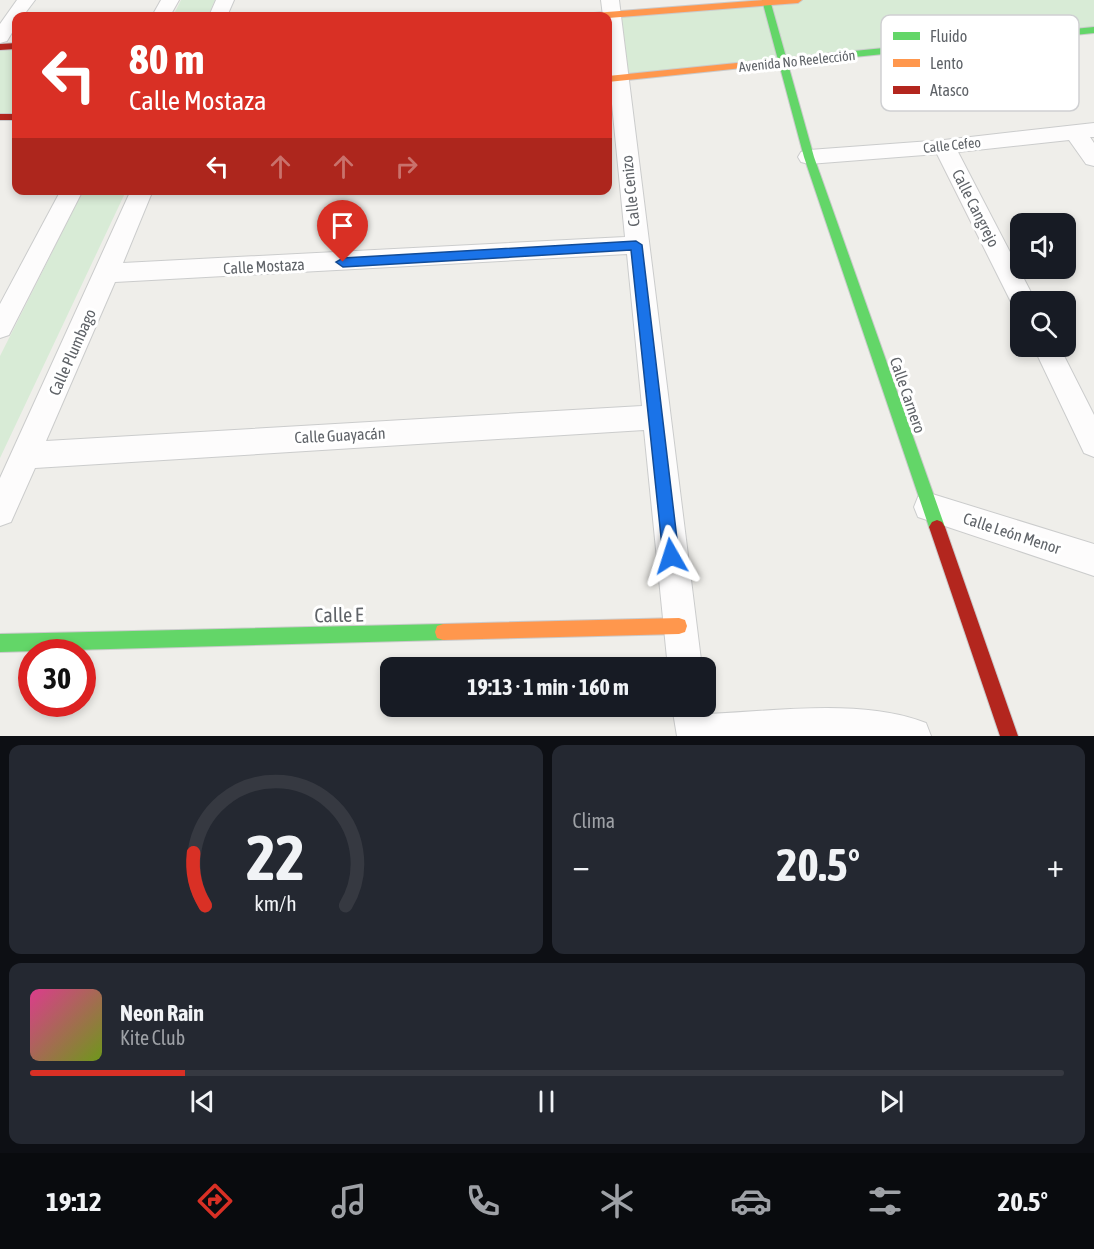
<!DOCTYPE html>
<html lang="es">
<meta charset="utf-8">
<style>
body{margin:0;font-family:"Asap Condensed",sans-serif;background:#242831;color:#f1f3f6;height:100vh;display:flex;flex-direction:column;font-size:22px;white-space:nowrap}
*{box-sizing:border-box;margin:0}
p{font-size:20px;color:#9ea1a6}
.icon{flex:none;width:33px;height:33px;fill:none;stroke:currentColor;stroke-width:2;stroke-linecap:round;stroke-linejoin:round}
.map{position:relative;height:736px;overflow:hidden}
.details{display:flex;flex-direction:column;gap:9px;padding:9px;background:#0d0f14;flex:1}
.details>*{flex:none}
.guide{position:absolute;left:12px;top:12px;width:600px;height:183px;border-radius:12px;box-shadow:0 3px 9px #0003;background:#d93025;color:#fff;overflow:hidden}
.tools{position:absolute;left:1010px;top:213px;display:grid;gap:12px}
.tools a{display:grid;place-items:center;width:66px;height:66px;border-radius:12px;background:#171b24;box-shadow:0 3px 9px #0003;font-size:30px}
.speed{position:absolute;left:18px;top:639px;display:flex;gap:12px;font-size:30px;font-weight:700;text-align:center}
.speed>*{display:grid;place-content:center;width:78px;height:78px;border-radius:50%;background:#171b24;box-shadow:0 3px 9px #0003;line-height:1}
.speed .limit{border:9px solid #d22;background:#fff;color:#111}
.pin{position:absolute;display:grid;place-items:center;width:51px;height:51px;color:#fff;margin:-62px -26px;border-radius:50% 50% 50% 0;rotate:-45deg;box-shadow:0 0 6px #0007}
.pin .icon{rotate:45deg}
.me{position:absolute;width:66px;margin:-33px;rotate:354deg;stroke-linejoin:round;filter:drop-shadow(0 0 4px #0008)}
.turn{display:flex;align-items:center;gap:21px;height:126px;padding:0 18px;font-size:27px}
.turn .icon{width:78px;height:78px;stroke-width:2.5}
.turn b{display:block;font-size:42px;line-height:51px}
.lanes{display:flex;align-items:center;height:57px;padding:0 18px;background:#0003;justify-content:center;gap:30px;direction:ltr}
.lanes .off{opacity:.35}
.big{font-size:45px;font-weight:700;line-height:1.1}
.details .card{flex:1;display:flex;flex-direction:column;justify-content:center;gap:9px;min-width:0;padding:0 21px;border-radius:12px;background:#242831}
.details .dial{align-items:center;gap:0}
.dial svg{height:156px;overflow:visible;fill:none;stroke:#363941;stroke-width:7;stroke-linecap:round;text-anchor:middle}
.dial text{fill:#f1f3f6;stroke:none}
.song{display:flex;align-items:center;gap:18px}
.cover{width:72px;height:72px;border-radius:9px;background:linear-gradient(135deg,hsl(330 70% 55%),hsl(80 70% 35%))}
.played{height:6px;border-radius:3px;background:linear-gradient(90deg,#d93025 15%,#363941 15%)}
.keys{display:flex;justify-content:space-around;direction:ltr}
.heat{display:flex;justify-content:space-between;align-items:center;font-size:33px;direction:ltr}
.details .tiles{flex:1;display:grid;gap:9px;grid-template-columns:1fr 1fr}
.card:last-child{grid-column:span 2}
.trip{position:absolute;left:380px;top:657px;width:336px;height:60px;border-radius:12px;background:#171b24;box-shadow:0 3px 9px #0003;font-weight:700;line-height:60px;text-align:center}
.dock{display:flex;height:96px;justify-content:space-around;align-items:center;background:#090b0e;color:#9ea1a6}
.dock .icon{width:42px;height:42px}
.dock .current{color:#d93025}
.dock b{font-size:27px;color:#f1f3f6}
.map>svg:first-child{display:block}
.green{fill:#d8ebd6}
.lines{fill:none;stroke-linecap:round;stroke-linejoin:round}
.street-casing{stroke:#cbcccc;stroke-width:2}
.fast-casing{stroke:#cacacb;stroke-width:2}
.slow-casing{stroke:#cacacb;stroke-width:2}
.jam-casing{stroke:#cacacb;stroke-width:2}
.street{fill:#fdfcfc;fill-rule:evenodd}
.fast{fill:#63d668;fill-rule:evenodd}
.slow{fill:#ff974d;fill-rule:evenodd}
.jam{fill:#b3261e;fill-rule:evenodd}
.route{fill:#1a73e8;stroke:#114b97;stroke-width:1.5}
.labels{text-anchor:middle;stroke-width:6;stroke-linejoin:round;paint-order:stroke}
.far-street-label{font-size:14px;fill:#5f6368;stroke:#fff}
.street-label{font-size:16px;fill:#5f6368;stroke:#fff}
.near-street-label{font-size:20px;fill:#5f6368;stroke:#fff}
.key{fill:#fff;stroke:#cfd0d2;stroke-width:1.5}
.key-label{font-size:16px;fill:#5f6368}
</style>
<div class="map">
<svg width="1094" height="736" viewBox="0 0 1094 736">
<rect width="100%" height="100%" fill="#efeeea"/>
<path class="green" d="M181 0H215L208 16H173Z
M798 0H1094V31L608 79V16H594Z
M16 46V117H0V47Z
M83 191H126L0 458V356Z"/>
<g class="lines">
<defs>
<path id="street" d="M17 0H35L23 16H16V26L7 41 0 43V24Z
M161 0H179L170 16H152Z
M216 0H234L227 16H209Z
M601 0H619L702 668H668L644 430 35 468 11 522 0 526V478L131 190H153L123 263 625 237 608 63V16H603ZM627 254 642 406 46 441 115 282Z
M1094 123V137H1090L1094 143V166L1086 164 1069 140 958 152 1036 302H1020V311L1015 309 1011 302 937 154 809 164 801 162 798 157 801 152 809 150 944 140Z
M61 190H83L9 335 0 338V304Z
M1033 346H1059L1094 415V457L1084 453Z
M929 493 1094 544V576L918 517 914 507 918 497Z
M705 699 709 714C775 711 864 698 926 723L931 736H677L672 706H705Z"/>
<path id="fast" d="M762 0H770L814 157 945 527 942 532 937 534 932 532 929 527 804 157Z
M1094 27V33L844 58 839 55 844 52Z
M443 624 449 626 451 632 449 638 443 640 0 652V634Z"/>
<path id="slow" d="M764 0H802L798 3 608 18 590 16 594 13Z
M844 52 847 53V57L608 82V76Z
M679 618 685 620 687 626 685 632 679 634 443 640 437 638 435 632 437 626 443 624Z"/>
<path id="jam" d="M16 43V49L0 50V44Z
M0 114H16V120H0Z
M937 520 942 522 945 527 1018 736H1000L929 527 932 522Z"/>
</defs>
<use href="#street" class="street-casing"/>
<use href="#fast" class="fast-casing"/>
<use href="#slow" class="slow-casing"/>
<use href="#jam" class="jam-casing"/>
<use href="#street" class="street"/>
<use href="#fast" class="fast"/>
<use href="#slow" class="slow"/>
<use href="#jam" class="jam"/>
</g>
<path class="route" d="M636 241 642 245 679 556 677 561 671 564 665 561 663 556 631 250 343 267 336 262 343 258Z"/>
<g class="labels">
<g class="far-street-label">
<text transform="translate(797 61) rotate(-6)" y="5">Avenida No Reelección</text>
<text transform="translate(952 145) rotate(-6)" y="5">Calle Cefeo</text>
</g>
<g class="street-label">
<text transform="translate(630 191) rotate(-96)" y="6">Calle Cenizo</text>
<text transform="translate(976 208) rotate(63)" y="6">Calle Cangrejo</text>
<text transform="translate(264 266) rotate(-3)" y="6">Calle Mostaza</text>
<text transform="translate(72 352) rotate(-66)" y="6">Calle Plumbago</text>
<text transform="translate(908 395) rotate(71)" y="6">Calle Carnero</text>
<text transform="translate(340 435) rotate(-3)" y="6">Calle Guayacán</text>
<text transform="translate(1012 533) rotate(18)" y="6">Calle León Menor</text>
</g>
<g class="near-street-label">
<text transform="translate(339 615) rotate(-1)" y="7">Calle E</text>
</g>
</g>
<rect x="881" y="15" width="198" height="96" rx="9" class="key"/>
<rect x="893" y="32" width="27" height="8" fill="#63d668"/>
<rect x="893" y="59" width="27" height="8" fill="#ff974d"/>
<rect x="893" y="86" width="27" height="8" fill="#b3261e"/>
<g class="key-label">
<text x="930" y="42">Fluido</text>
<text x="930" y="69">Lento</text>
<text x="930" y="96">Atasco</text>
</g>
</svg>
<div class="tools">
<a><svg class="icon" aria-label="sound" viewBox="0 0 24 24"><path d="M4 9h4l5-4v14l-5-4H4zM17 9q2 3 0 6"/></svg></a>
<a><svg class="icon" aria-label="search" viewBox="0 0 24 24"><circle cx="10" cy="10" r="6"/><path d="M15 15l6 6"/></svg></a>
</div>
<div class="speed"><div class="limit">30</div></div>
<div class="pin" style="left:343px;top:262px;background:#d93025"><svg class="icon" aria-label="arrive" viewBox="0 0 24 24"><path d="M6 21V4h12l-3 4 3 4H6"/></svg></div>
<svg class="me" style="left:671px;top:556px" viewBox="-20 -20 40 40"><path d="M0-17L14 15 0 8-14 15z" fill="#1a73e8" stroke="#fff" stroke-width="4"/></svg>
<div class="trip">19:13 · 1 min · 160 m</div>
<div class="guide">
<div class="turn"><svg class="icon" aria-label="left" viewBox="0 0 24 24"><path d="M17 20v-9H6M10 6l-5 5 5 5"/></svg><div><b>80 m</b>Calle Mostaza</div></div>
<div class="lanes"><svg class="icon" aria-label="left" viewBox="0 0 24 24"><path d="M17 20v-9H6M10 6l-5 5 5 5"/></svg><svg class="icon off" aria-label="ahead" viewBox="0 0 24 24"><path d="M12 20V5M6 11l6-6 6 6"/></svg><svg class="icon off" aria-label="ahead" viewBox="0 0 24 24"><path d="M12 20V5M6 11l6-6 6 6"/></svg><svg class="icon off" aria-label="right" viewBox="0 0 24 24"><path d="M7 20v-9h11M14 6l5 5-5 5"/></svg></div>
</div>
</div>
<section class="details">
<div class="tiles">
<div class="card dial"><svg viewBox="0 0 100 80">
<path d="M14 69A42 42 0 1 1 86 69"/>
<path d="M14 69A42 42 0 0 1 8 42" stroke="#d93025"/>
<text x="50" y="56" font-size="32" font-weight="700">22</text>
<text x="50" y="72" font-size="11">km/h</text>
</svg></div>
<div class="card"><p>Clima</p>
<div class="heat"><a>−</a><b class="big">20.5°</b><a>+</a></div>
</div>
<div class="card">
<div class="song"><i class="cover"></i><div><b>Neon Rain</b><p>Kite Club</p></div></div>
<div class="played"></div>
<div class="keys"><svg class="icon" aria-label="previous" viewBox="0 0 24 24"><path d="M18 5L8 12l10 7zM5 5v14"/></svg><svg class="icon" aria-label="pause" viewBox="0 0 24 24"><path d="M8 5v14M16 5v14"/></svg><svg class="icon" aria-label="next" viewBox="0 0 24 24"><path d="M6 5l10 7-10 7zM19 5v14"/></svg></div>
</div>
</div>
</section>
<nav class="dock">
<b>19:12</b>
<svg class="icon current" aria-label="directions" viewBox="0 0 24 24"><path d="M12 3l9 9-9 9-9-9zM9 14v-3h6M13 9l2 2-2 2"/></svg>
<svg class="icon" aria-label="music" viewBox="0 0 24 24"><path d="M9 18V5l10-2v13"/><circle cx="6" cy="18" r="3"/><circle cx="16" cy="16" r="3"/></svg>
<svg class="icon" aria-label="phone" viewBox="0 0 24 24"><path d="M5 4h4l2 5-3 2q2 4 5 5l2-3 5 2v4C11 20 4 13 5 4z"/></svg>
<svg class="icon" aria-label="climate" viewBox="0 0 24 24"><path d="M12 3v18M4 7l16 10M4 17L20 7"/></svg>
<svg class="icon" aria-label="car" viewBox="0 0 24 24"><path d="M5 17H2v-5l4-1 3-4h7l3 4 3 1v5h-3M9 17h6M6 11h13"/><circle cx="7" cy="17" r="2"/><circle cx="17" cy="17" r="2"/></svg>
<svg class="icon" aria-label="filters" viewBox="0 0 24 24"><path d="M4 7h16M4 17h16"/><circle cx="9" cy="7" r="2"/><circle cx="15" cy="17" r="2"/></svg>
<b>20.5°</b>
</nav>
